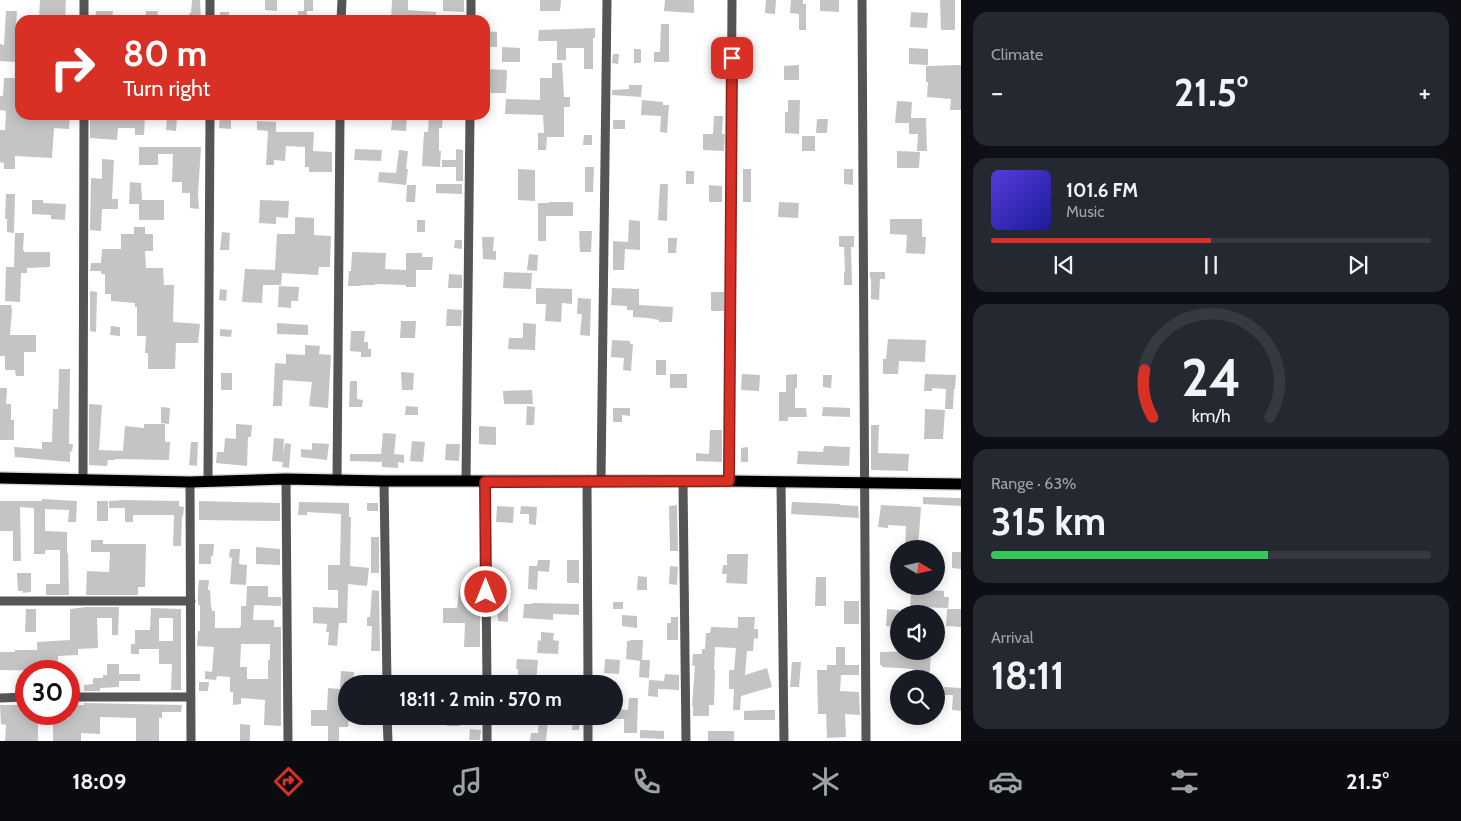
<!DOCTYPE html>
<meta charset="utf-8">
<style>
body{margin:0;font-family:Cabin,sans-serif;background:#242831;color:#f1f3f6;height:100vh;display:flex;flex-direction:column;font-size:19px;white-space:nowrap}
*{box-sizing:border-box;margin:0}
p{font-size:16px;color:#9ea1a6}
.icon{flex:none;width:28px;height:28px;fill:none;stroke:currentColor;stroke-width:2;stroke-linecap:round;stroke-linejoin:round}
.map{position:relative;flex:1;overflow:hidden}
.drawer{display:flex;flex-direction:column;gap:12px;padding:12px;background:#0d0f14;width:500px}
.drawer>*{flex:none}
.guide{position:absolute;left:15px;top:15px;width:475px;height:105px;border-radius:15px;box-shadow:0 2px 12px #0003;background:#d93025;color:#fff;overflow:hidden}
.needle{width:32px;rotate:99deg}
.fabs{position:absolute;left:890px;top:540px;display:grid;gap:10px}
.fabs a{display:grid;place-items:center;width:55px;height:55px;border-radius:50%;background:#171b24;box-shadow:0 2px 12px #0003;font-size:25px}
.speed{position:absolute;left:15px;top:660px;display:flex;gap:10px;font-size:25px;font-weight:700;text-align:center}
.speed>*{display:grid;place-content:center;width:65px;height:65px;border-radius:50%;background:#171b24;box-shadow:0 2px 12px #0003;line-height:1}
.speed .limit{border:8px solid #d22;background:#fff;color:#111}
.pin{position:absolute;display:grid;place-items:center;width:42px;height:42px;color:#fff;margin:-21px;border-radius:10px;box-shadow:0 2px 8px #0006}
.me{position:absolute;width:55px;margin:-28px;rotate:0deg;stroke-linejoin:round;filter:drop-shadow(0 0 4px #0008)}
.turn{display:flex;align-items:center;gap:18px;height:105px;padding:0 25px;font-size:22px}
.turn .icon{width:65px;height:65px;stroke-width:2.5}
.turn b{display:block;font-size:35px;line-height:42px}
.big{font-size:38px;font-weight:700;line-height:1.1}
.drawer .widget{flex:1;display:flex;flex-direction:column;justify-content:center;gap:8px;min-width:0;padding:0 18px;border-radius:15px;background:#242831}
.drawer .dial{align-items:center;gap:0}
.dial svg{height:130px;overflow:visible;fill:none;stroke:#363941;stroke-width:7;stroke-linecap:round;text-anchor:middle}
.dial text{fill:#f1f3f6;stroke:none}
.song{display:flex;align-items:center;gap:15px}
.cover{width:60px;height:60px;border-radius:8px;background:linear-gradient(135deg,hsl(250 70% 55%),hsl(240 70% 35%))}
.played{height:5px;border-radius:2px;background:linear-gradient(90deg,#d93025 50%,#363941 50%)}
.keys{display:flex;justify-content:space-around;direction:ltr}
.heat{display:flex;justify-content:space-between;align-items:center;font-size:28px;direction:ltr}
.charge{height:8px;border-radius:4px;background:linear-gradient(90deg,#34c759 63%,#363941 0)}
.trip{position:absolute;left:338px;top:675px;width:285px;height:50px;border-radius:25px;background:#171b24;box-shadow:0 2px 12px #0003;font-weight:700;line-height:50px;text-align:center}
.tabs{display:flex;height:80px;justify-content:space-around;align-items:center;background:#090b0e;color:#9ea1a6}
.tabs .icon{width:35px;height:35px}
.tabs .current{color:#d93025}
.tabs b{font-size:22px;color:#f1f3f6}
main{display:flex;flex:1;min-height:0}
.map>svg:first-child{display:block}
.building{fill:#c4c4c4;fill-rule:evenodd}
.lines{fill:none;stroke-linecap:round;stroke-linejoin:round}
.major-casing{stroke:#dbdbdb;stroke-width:14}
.minor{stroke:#555;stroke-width:9}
.major{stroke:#000;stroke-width:11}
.route-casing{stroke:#8d1f18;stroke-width:12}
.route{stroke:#d93025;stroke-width:9}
</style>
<main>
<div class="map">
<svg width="961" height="741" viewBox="0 0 961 741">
<rect width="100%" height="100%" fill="#fff"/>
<path class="building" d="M40 0H66L65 19 39 18Z
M192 0H200L201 20H189V13H191Z
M265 0H277V11L265 10Z
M304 0H313V11H304Z
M392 0H408V10L436 12V20H391Z
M443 0H464V12L443 11Z
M540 0H561L560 11H540Z
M665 0H694V13L664 11Z
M766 0H776L775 14 765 13Z
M791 0H803V4H806V30H799V14L790 13Z
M820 0H839V12L820 11Z
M940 0H955V30H941Z
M6 11H17L15 45H17L16 62 0 61V44L4 45Z
M96 11H113L112 20H95Z
M146 11H158L157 20H145Z
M298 11H307V20H298Z
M220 12H229V20H220Z
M911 12 928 13 927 28 910 27Z
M661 24H669V62H654V52H660Z
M595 28V38H593V69H584V48H566V60H557V41H538L539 30Z
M485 31 497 32V47H485Z
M502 47 520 48V62H502Z
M909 48 928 49V65L909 64Z
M634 49H641V63H634Z
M613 54H619L618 64 612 63Z
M552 63H562L564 97H570V107H564V137H547L546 150H538V133H544L543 115 505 114 506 99 540 100V78H552Z
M799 65V80H784V66Z
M961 65V110H950L951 99 927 97 928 82H926V66Z
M485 69 507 70 506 93H485Z
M4 78H20V115H70L69 129 54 128 52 158 15 156V169H4V163L0 162V130H5L6 111 0 110V96H3Z
M629 85H642L641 97 612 95V90L629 89Z
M642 100 663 102V105H669L667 133 660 132 661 116 641 115Z
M788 100H800L799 134 785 133V112H788Z
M897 101 912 102 911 118H926L927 151H917L918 134H909V123H895Z
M90 115 145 116 144 135H135V128H118L117 140 90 138Z
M220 115H231V129L219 128Z
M393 115H407L406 131 391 130Z
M429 115 443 116 442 128H439V151H441L440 167 422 166 424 132H428Z
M167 116 177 117 176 131 166 130Z
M714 116H723L722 134H725L724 151 703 150V134H713Z
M817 119H828L827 133H816Z
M613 120H625V129H613Z
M257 121 276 122V132H314L313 151 332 152V172H309V167H305V147L286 146 285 161 274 160V165H266L268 131 257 130Z
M584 135H592V145H583Z
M802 136H815V151H802Z
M139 147H201L198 194 199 209 190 208V193H182V182H172L173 154H158V165H139Z
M355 149 382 150 381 161 354 160Z
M456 149 463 150V181H456V167H442V160H456Z
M399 150 408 151 406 169H408L406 185 378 182 379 172 396 173Z
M897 151 920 152 919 168H897Z
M102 159 114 160 112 199H118V209H102L101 231 90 230 91 178 102 179Z
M585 167H594L593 192H585Z
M518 169 535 170V201L518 200Z
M743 169H751V202H743Z
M844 169H853V185L844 184Z
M686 171H694V184H686Z
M130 182 141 183 142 200H164V220H139V204H129Z
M436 184H462V194L436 193Z
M660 184H668L667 221 658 220Z
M407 185H416L415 202H406Z
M709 185 722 186V202H709Z
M6 194H15L14 233 7 232V219H5Z
M32 200H43V203L66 204 65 220 51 219V215L32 214Z
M260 200 289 201 288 218 276 217V224L259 223Z
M549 202H573V216H546V241H538V203H549Z
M779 202 799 203 798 218 778 217Z
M295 217 314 218V235L331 236 330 267H319L318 275 282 273 281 285H263L262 303 242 302 245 269 275 270 277 234H295Z
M890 219H922V237H926L925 254 906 253 907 235 890 234Z
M417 220H425V232H417Z
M629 220 640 221V250L625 249 624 270H613V241L628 242Z
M134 227H145V234H153V251H145L146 268H163L164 285H174L173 322 200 324 198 343H176L175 369H148V353H145L146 336H137V307H135V303L111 301V294H105V274H101V271H90L91 263H101L102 249H121V234H134Z
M579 231H592L591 252H580Z
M222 232 230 233 229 250H220Z
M15 233H24L23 250H24V252H50V267L27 268V273H21L20 302 5 301 6 267H14Z
M839 236H854V247H851L852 285H844V272H845L844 247H839Z
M482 237H494L493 251H496V260L483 259Z
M668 238H677L676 253H668Z
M455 240H462V249L454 248Z
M352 252 386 253 385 269 406 270V253H422V257H433L432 270H416V287H406V285L375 284V285H361V286H348L349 271H351Z
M529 254 538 255 537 271 527 270Z
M504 272 532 273 531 289 503 288Z
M870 272H885V279H880L879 300 871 299V278H870Z
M449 274 462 275V288H448Z
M279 286 299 287 298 301H291V308L278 307Z
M536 288 572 289V304L562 303 561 322 545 321 546 304H536Z
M612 288 639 289V305L673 307 672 322H659V320L648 318 633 317V310H627V306L611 305Z
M220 289 227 290 226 301 219 300Z
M90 291 97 292 96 332 90 331Z
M711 292H724V311H711Z
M578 298 591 299 590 336 580 335 582 314H577Z
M0 305H11L12 310 10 335H36V352H24V376H16L15 370H5V356H0Z
M447 309 462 310 461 326H446Z
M401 321H416L415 338H400Z
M277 323 308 325V335L277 334Z
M523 323 536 324 535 350 508 349 509 338H523Z
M111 326 120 327V336L110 335Z
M220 329 232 330 231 337 220 336Z
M351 331H365L364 342H368V349H371V357H361V352L350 351Z
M888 339 926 340 925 362 899 361 898 374H883V359H886Z
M612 340 630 341V344H633L631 371 623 370 624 358 611 357Z
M305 345 320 346 319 354 331 355 328 408 309 406 312 382 283 380 282 406H273L275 363 286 364V354L305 355Z
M656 360H666V375H656Z
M59 369H70L69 444H73L72 452 70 451V462L15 457 14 447 42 449V442H52L53 409H58Z
M401 372 414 373 413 390H402Z
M221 373H232V390H221Z
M670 374H687V388H670Z
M742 374 760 375 759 391 741 390Z
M797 374V388H795V408H806L807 417H788V421H779V392H786V375Z
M925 374 956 375 955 389H954L953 409H945L946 389 932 388V391H924Z
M823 375H832L831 388 823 387Z
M350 381H357V399L363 400 362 407H349Z
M0 388H7L6 404H11V420H14V440H0Z
M532 390 533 404H504L503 391Z
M89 404 102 405 99 450 123 451 125 426 144 428V424H165V442H170L169 460 115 459V460H108L107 466 89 465Z
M406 406 418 407V415H405Z
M527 406 535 407 534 425H526Z
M161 407 170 408 169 424 161 423Z
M823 407 850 408V417L822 416Z
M613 408H630V416L622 415V422H613Z
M925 409 945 410 943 439H924Z
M236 424 252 425 251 437H248L247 466 216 463 217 452H224L225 438 236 439Z
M871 425H879L878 453 909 454 908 471 871 470Z
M479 426 496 427V445L479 444Z
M710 430H722V462L696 461V453L709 454Z
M383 433 396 434 394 454 404 455V463L398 462V468L382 467V462L350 461V454H381Z
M274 438 284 439 283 455 285 443 291 444 289 468 282 467 283 462 272 461Z
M412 441 425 442 423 462 410 461Z
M191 442H198L197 466 189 465Z
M312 443 329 444 327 460 301 457V449L312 450Z
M446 444H460L459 461 445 460Z
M824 446 850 447 849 466 797 464 798 451 823 452Z
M748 447V462H741V448Z
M923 497 961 498V506L923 504Z
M42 499 77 501 76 522H68L69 510 45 509V531L67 532V553H68L69 595H46V584H60V550H45V554H34V508L20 507 21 561H13V531H0V501H42Z
M124 500 179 501V506L184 507 183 516H182L181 546H173L174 515H133V522H125V508H109V501Z
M97 501H108V521H97Z
M199 501 280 503V521L199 520Z
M299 502 349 503V517H351L350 566 369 568 367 586 348 584 347 623H339L337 646 328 645 329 632H326L327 624 313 623V607L338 608V590H328V565H340L341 514 307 512V515H298Z
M792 502 840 504V505L858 506 859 518 791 514Z
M367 503H378V511H367Z
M677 505 678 551H670L669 506Z
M881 505 921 507 918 549H905L906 526 888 525V528L878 527Z
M497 506 514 507 513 523 496 522Z
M521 506 537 507 536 525 529 524V514H520Z
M371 537H379V573H371Z
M91 540H103V544H146L145 587H138V595H86L87 571 109 572 110 552H91Z
M199 544H214L213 556H211V564H199Z
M256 547 280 549V565L256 564Z
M230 549H240L239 564 247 565 246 585 230 584 232 558 229 557Z
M952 552H961V569L952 568Z
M727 554H748L747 584 726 583 727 574H722L723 565H727Z
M538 560H550L549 572 538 571 537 590 528 589 529 566H537Z
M567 560H579V583H567Z
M670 566 678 567 677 585 669 584Z
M17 573H31V592L23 593V591H18Z
M638 576 647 577V590H637Z
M816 577H826V606H815Z
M199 580H209L208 590H210L211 606 212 611H215V628H239L241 626V606H246L247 586H268V597H281V606L254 605 253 620H274V627H281V726L264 725 265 700 241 698V704L233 705V692H230V677L217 676 216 680 205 679V671L212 672 214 647 197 646 198 631H200V605H198V590ZM241 644H270V660H268V679H247V667H240Z
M460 586 480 587V647H464L465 623H443V608H457Z
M911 589 944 591V597H949L948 608 921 607 920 614H910Z
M372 590 379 591 380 651H371L372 626H367V617H370Z
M844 601H859V624H844Z
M613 602H623V609H613Z
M532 603 579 604V615L553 614V620L523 618 524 604H532Z
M498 604H508V622L498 621Z
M86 607H119L118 635H112V618H97L98 648 78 649V655L58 656V671L0 670V652H15V650H37V642L70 640V609Z
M151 608 181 609V690H171L172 664H159V649H139V654H131V644H135V630H150ZM159 618H173V641H159Z
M26 609H36V632H25Z
M887 609 899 610V627L886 626Z
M947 609H961V627L946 626Z
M622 615 637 616V628L622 626Z
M671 617H678V640H667V623H671Z
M738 617H755L754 629H758V639L754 638 753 651H747L745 675 767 668 772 687 741 696 740 710H733L734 689H729V670H734L736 648 715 647 714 670H715L714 705H709V716H693V706H692L695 666 692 665 693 654H702V649H705L706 633H710L711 627 738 628Z
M541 632 554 633 553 640 559 641 558 654 537 653 538 640 541 641Z
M630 640H643L642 660H650L649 678 639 677 640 661 626 659 627 641H630Z
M836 647H845V665H859V675H841L840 691 859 692 860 715 845 714 846 737 827 738 826 714H818L817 670H827V665H836Z
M926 651 931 652 930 671 928 672 913 671V669L882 667V665H880V652Z
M517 659 538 660 536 684H518V669H516Z
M605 659 620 660 619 674 604 673Z
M792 662H801L799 687H790Z
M107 664H119V674H140V681H119V687L100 688V691H84V685L93 684V678H103V675H107Z
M341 671 354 672 353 684H346V716H349L348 727H339V741H328V726H311V710H327L328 688 340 689Z
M665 674 679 675V690L658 689V697L648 696 649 680 664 681Z
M199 682H209L208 691H199Z
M944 687 961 688V711L952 710 953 695H944Z
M629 698H638L637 733H624V719H614V709L628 710Z
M84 703 182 705 181 712H162V718H159V741H136V718L100 717V734L81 733V741H53V719H68L69 705H84Z
M0 705H26V714H38V741H5L6 725 1 724Z
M763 710H775V720H744V711Z
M447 716H460V726H447Z
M539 716H546V720H548L546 741H530L531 733H538Z
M573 716H580L579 730H572Z
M240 724 250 725V741H240Z
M470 729 481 730 480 740H469Z
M640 730 664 731V739L640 738Z
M708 731H734V741H708Z"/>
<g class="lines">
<defs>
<path id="major" d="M0 478 190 482 286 479 384 481H729L961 484"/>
</defs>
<use href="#major" class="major-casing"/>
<path class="minor" d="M862 0 866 741
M84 20V0
M210 20V0
M341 20 342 0
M471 20V0
M83 479 84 115
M286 479 288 741
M587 480 588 684
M601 480 607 0
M208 481 210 115
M337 481 340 115
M384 481 387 684
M466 481 470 115
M485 481 487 684
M683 481 686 741
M729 481 732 0
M190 482 191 741
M781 482 784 741
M0 601H191
M69 697H191
M0 698 26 697
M387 716 388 741
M487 716V741
M588 716V741"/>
<use href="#major" class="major"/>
</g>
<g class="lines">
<defs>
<path id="route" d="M486 592 485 482 729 481 732 58"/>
</defs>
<use href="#route" class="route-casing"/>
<use href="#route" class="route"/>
</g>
</svg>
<div class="fabs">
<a><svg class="needle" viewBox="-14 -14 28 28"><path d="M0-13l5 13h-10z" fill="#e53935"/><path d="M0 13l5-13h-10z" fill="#9ea1a6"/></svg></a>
<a><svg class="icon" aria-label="sound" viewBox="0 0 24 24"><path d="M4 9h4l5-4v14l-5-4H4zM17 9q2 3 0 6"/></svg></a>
<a><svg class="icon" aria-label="search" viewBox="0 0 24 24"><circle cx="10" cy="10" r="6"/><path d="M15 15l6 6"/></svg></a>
</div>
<div class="speed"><div class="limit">30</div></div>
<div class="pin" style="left:732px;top:58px;background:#d93025"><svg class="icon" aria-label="arrive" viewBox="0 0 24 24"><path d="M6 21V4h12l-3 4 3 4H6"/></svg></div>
<svg class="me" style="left:486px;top:592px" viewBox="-20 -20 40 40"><circle r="17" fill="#d93025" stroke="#fff" stroke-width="3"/><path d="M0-11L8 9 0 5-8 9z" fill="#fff"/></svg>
<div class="trip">18:11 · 2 min · 570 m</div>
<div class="guide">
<div class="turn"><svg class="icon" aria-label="right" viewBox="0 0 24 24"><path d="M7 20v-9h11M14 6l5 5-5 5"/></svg><div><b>80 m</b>Turn right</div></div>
</div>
</div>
<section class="drawer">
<div class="widget"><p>Climate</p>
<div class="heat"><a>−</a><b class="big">21.5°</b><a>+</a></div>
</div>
<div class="widget">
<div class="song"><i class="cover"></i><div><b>101.6 FM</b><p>Music</p></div></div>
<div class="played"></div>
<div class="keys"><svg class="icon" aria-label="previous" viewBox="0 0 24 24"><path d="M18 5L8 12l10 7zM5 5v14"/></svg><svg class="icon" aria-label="pause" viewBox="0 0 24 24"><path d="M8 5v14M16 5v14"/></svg><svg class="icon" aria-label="next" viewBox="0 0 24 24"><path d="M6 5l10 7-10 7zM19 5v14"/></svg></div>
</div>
<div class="widget dial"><svg viewBox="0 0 100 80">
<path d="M14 69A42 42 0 1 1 86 69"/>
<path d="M14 69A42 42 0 0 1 9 40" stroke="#d93025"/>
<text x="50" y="56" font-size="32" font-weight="700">24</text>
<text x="50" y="72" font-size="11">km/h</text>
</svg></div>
<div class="widget"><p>Range · 63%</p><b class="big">315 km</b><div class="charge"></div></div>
<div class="widget"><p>Arrival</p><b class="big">18:11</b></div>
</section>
</main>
<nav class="tabs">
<b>18:09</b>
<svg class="icon current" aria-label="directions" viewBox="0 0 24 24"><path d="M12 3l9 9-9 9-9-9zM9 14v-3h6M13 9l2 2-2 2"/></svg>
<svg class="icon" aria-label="music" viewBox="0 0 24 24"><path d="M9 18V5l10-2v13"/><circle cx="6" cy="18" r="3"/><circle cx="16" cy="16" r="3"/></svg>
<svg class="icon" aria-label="phone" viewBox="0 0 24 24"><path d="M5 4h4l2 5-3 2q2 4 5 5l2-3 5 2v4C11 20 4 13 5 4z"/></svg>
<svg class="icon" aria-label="climate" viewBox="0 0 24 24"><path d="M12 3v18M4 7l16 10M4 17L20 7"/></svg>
<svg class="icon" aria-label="car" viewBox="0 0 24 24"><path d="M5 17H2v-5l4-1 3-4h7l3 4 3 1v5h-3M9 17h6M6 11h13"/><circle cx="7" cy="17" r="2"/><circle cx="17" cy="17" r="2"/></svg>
<svg class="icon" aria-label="filters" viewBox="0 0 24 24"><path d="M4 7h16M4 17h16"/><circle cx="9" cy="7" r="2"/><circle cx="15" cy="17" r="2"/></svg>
<b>21.5°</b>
</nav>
